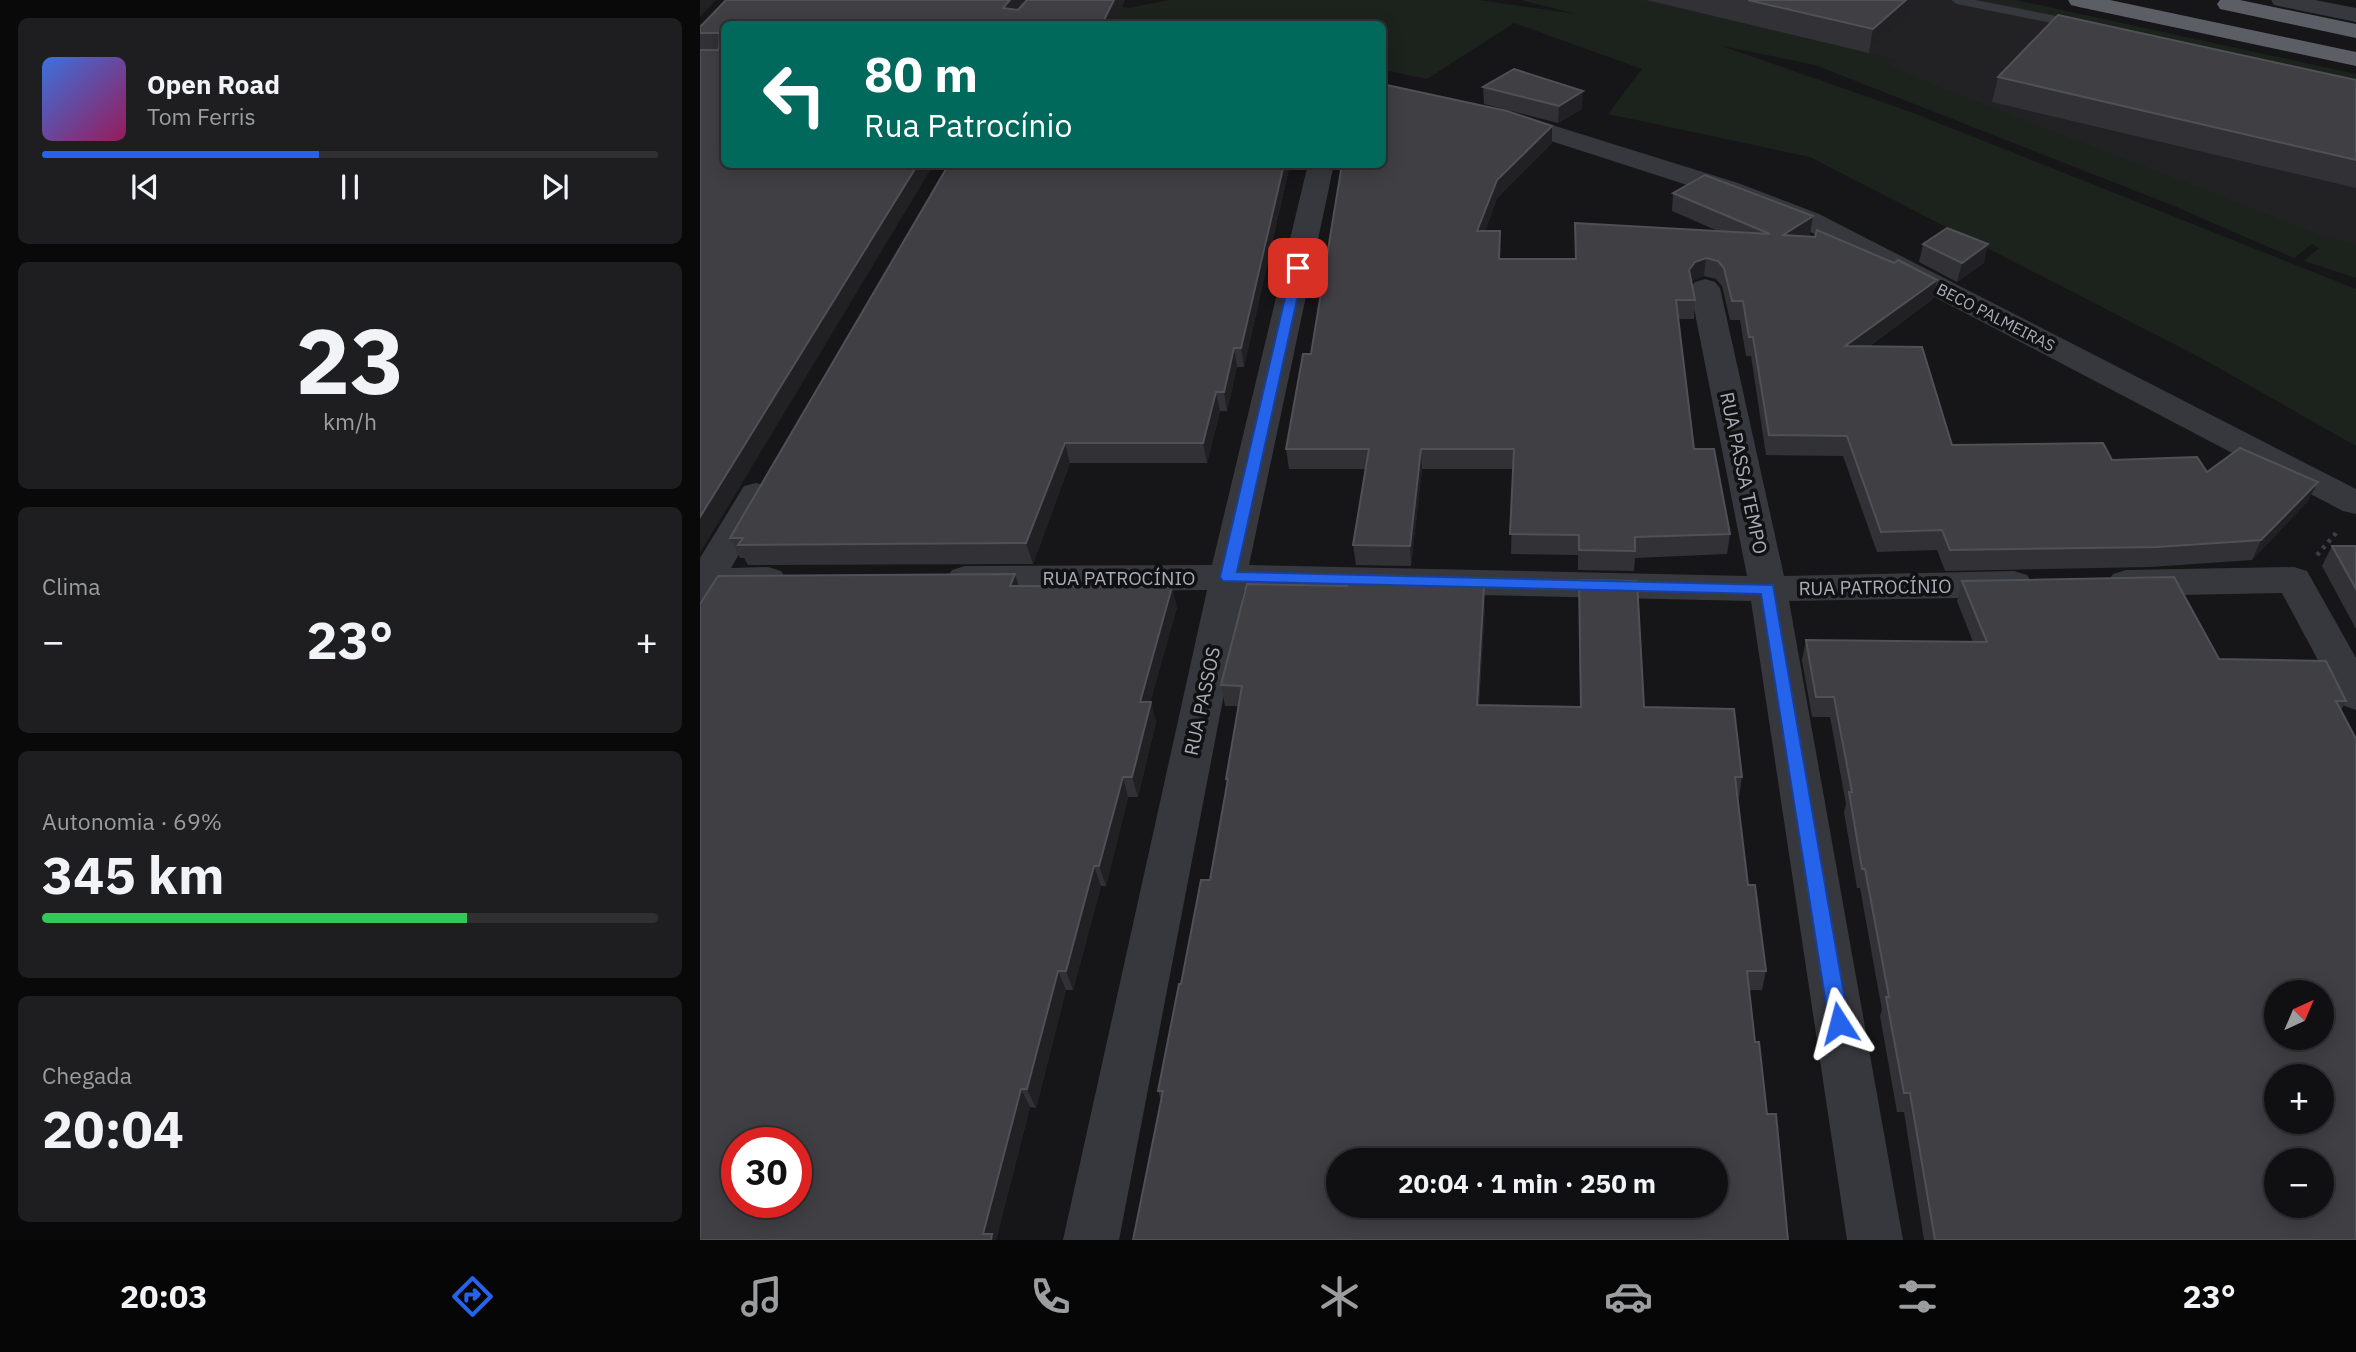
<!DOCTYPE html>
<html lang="pt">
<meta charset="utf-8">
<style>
body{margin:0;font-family:"IBM Plex Sans",sans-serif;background:#1e1e20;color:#f1f3f6;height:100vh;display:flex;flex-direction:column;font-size:26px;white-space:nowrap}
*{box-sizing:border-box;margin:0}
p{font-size:23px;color:#9c9d9f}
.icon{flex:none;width:38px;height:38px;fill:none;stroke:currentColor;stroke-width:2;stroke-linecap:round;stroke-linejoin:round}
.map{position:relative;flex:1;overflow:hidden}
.drawer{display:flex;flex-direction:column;gap:18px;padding:18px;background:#09090a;width:700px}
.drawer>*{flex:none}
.banner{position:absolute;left:21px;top:21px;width:665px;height:147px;border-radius:10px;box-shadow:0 4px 18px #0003,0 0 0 2px #303032;background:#00695c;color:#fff;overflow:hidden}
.needle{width:46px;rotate:44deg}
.controls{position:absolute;left:1564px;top:980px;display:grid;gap:14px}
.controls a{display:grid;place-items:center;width:70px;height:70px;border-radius:50%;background:#101012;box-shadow:0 4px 18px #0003,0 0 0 2px #303032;font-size:35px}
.speed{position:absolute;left:21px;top:1127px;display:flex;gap:14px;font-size:35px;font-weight:700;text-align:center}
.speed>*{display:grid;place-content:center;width:91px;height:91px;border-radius:50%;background:#101012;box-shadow:0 4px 18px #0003,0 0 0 2px #303032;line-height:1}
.speed .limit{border:10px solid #d22;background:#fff;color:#111}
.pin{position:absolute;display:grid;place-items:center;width:60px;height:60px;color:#fff;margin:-30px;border-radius:14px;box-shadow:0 4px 10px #0006}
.me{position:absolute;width:77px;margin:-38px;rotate:351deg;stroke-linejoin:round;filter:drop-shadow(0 0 5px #0008)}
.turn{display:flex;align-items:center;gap:24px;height:147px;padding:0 28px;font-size:32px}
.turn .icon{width:91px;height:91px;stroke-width:2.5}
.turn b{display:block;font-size:49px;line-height:60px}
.big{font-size:52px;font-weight:700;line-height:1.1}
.drawer .card{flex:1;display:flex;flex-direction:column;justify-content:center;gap:10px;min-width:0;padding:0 24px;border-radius:10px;background:#1e1e20}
.drawer .dial{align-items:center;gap:0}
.dial b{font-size:91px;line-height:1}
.song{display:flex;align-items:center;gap:21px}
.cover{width:84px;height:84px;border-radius:10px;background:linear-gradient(135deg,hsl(220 70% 55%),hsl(330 70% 35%))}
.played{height:7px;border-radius:4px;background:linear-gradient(90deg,#2563eb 45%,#303032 45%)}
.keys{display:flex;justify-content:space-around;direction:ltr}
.heat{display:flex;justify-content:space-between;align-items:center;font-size:38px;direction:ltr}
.charge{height:10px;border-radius:5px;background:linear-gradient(90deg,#34c759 69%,#303032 0)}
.trip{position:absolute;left:626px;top:1148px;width:402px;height:70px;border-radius:35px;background:#101012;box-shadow:0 4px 18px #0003,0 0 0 2px #303032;font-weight:700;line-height:70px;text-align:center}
.dock{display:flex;height:112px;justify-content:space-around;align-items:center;background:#060607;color:#9c9d9f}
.dock .icon{width:49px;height:49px}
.dock .selected{color:#2563eb}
.dock b{font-size:32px;color:#f1f3f6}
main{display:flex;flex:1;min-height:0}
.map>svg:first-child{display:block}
.built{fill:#222225}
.green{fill:#1c231d}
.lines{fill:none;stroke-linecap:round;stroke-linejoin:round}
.path{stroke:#3d3f44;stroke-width:4.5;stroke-dasharray:3.5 5;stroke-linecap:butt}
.service{fill:#37383d;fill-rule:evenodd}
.minor{fill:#37383d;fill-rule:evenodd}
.tertiary{fill:#37383d;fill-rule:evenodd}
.trunk{fill:#5b5e65;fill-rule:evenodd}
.wall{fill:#323236}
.shaded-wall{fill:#212124}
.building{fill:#3f3f44;stroke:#4f5156;stroke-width:2;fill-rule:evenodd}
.route{fill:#2563eb;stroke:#184099;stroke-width:2}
.labels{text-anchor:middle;stroke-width:7;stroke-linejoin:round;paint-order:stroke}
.far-street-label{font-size:16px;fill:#a8adb8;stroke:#111113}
.street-label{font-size:19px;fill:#a8adb8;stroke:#111113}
</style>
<main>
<section class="drawer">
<div class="card">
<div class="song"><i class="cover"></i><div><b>Open Road</b><p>Tom Ferris</p></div></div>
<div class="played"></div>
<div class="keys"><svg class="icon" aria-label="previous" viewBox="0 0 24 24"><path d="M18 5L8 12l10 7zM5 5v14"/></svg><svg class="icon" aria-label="pause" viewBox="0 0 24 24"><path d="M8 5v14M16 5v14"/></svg><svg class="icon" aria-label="next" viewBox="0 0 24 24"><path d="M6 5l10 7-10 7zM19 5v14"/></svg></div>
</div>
<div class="card dial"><b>23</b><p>km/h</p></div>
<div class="card"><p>Clima</p>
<div class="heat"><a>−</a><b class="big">23°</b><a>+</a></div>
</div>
<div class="card"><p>Autonomia · 69%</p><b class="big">345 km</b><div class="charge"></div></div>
<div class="card"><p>Chegada</p><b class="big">20:04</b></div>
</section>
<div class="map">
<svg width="1656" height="1240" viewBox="0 0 1656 1240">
<rect width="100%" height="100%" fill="#161618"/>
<path class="built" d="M908 0H1305L1656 76V254L1214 82Z"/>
<path class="green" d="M469 0H778L876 14 821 0H939L1197 60 1192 66 1234 85 1631 239 1656 245V278L1604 261 1619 248 1612 244 1594 258 1474 206 1115 65 1022 46 1208 111 1656 289V446L1503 359 1110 157 908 114 942 69 814 23 727 79 683 70 682 24H389L392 3 429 8Z
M1289 0H1316L1656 74V81Z"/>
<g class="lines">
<path class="path" d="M1617 555 1637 532"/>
<path class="service" d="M1251 0H1275L1382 21 1388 25 1382 29 1257 4Z"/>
<path class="minor" d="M801 109 1038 183 1119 214 1656 489V514L1643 511 1099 226 1018 195 792 122 788 117 792 112Z
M608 164H634L549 565 1047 576 990 288 995 282 1005 279 1015 282 1020 288 1084 576 1314 571 1327 575 1333 584 1327 593 1314 597 1089 601 1203 1240H1147L1051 601 544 590 419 1240H363L507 590 265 592 252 588 246 579 252 570 265 566 512 565Z
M56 483 68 486 74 494 31 568 68 567 81 571 87 580 81 589 68 593H16L13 598 0 602V558L44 486Z
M1594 567 1607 571 1656 658V710L1642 705 1582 593 1426 596 1413 592 1407 583 1413 574 1426 570Z"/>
<path class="tertiary" d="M1571 0H1615L1656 8V22L1574 5Z"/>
<path class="trunk" d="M1368 0H1410L1656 52V66L1379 7 1371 5Z
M1520 0H1540L1656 24V38L1520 9 1517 4Z"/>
</g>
<path class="wall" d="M26 0H325L318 10 327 0H425L413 24H24L19 50V49H0V26L2 25Z
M947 0H1212L1209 16 1169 53Z
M1298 77 1656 80V188L1292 102Z
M783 87 882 109 858 123 784 104Z
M852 143 797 198 785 231 800 259H875V223L1018 231 972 211 973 193 1110 235 1108 236 1194 263 1237 280 1233 299 1168 347 1252 445 1412 460 1507 472 1608 501 1552 560 1450 567 1245 571 1237 550 1177 552 1143 456 1066 455 1051 356H1046L1040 320H1030L1022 286 1016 279 1004 276 993 280 992 282 995 300 994 319H979L994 449 1030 534 1027 554 935 558 934 571 878 570V555L811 554 813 469H722L711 566 656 565 653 545 665 469H589L586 449 611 354Z
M590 164 544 367H537L527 411H520L507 463H370L333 564 48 565 44 558H40L30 538Z
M1223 244 1284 263 1257 282 1219 262Z
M1632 546H1656V629L1622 566Z
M879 580 944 707 1042 777 1039 797H1037L1048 885 1066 971 1062 990H1049L461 1100 458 1091 481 984 510 880 527 784 526 779 539 706H525L521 685 647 586 707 585 785 606 779 705 880 706Z
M1262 581 1519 659 1646 701 1641 710 1656 1240H1224L1204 1112H1197L1180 1016 1182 1010 1160 888H1157L1144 812 1146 804 1130 717H1112L1102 660 1106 640 1273 642 1257 601Z
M319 586 477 607 450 702 456 722 438 797H428L406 886H401L373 990H366L336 1108 330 1107 296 1240Z"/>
<path class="shaded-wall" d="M0 0H16L0 17Z
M310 0H326L307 24 303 8Z
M414 0H425L413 24H402Z
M1206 0H1212L1209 16 1169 53 1173 29Z
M883 91 882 109 858 123 859 106Z
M852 126V143L797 198 778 250 777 231 797 180Z
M218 164H234L0 553V517Z
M584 164H590L544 367 541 348Z
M1113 216 1110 235 1080 253 1083 235Z
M1288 244 1284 263 1257 282 1262 263Z
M1006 258 1004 276 993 280 987 289 989 270 995 262Z
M1237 280 1233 299 1141 366 1145 346Z
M534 348 537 367 527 411 524 392Z
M516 392 520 411 507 463 503 443Z
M365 443 370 463 333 564 326 543Z
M721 449 722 469 711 566 710 546Z
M1618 482 1608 501 1552 560 1561 540Z
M315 574 321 594 310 586Z
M784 586 785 606 777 725V705Z
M472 587 477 607 445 722 440 702Z
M451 702 456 722 438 797 432 777Z
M423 777 428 797 406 886 399 866Z
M394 866 401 886 373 990 366 971Z
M358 971 366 990 336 1108 327 1089Z
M321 1089 330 1107 296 1240H286L283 1234Z"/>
<path class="building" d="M26 0H310L303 8 318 10 327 0H414L402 24H24V164H218L0 517V50H19L20 33H0V26L2 25Z
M1048 0H1206L1173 29Z
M1358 15 1656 80V160L1298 77Z
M814 69 883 91 859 106 783 87Z
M682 84 807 111 852 126 797 180 777 231H800L799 259H876L875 223 1070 234 973 193 1005 175 1113 216 1083 235 1115 237 1117 230 1194 263 1198 260 1237 280 1145 346 1222 347 1252 445 1403 443 1412 460 1497 457 1507 472 1540 448 1618 482 1561 540 1457 547 1250 550 1242 530 1181 532 1147 436 1069 435 1053 337H1049L1043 301H1032L1024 268 1018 261 1006 258 995 262 989 270 995 300H976L994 449H1014L1030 534 935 537V551L879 550V535L810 534 814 449H721L710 546 653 545 669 449H586L603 354H611L642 164H682Z
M249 164H584L541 348H534L524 392H516L503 443H365L326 543 38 545 43 538H30Z
M1247 228 1288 244 1262 263 1223 244Z
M1632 546H1656V589Z
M315 574 310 586 472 587 440 702H451L432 777H423L399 866H394L366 971H358L327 1089H321L283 1234H292L291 1240H0V604L18 576ZM37 1143H96V1202H37Z
M649 575 706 576 705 585 784 586 777 705 881 707 879 580 937 581 944 707 1034 709 1042 777H1035L1048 885H1055L1066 971H1047L1055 1042H1059L1067 1114H1076L1088 1240H433L463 1091H458L479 984H481L501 880H510L528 779H526L542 686 521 685 547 584 647 586ZM639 1160H1017V1206H639Z
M1474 577 1519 659 1626 661 1646 701H1636L1656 739V1240H1235L1210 1093H1204L1186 997H1189L1165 869H1162L1149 792H1152L1134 697H1116L1106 640 1287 642 1262 581ZM1577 992H1622V1038H1577ZM1577 1076H1622V1122H1577ZM1577 1160H1622V1206H1577Z"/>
<path class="route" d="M598 264 604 268 537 572 1073 585 1149 1023 1146 1029 1139 1032 1132 1029 1129 1023 1061 594 523 581 520 577 592 268Z"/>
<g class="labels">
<g class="far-street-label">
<text transform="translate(1296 317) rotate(27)" y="6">BECO PALMEIRAS</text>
</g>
<g class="street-label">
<text transform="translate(1044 473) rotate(78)" y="7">RUA PASSA TEMPO</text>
<text x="419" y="585">RUA PATROCÍNIO</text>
<text transform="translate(1175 587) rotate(-1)" y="7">RUA PATROCÍNIO</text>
<text transform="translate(502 701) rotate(-78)" y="7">RUA PASSOS</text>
</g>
</g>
</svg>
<div class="controls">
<a><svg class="needle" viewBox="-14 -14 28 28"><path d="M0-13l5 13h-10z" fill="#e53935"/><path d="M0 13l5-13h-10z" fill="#9c9d9f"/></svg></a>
<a>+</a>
<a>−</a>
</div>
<div class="speed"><div class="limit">30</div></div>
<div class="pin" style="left:598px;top:268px;background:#d93025"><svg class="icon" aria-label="arrive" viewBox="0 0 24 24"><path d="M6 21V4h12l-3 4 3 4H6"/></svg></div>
<svg class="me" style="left:1139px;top:1023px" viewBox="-20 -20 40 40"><path d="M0-17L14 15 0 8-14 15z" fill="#2563eb" stroke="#fff" stroke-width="4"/></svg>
<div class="trip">20:04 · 1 min · 250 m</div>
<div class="banner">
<div class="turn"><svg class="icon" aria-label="left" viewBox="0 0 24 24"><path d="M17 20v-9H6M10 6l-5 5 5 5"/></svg><div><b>80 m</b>Rua Patrocínio</div></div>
</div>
</div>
</main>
<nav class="dock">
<b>20:03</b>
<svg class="icon selected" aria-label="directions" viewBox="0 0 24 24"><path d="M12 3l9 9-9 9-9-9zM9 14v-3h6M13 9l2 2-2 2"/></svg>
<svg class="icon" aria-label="music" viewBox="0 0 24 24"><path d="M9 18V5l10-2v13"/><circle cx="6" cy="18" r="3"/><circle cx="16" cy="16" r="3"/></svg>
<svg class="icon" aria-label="phone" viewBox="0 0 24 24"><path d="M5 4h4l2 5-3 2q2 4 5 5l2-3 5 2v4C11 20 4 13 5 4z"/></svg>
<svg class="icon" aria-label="climate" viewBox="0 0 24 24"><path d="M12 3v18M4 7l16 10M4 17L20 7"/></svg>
<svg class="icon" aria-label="car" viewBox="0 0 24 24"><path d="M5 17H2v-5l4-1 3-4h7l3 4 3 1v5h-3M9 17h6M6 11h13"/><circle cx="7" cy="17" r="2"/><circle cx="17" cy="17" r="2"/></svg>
<svg class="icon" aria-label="filters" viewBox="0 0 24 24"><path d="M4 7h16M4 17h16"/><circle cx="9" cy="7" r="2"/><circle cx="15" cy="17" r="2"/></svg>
<b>23°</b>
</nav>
